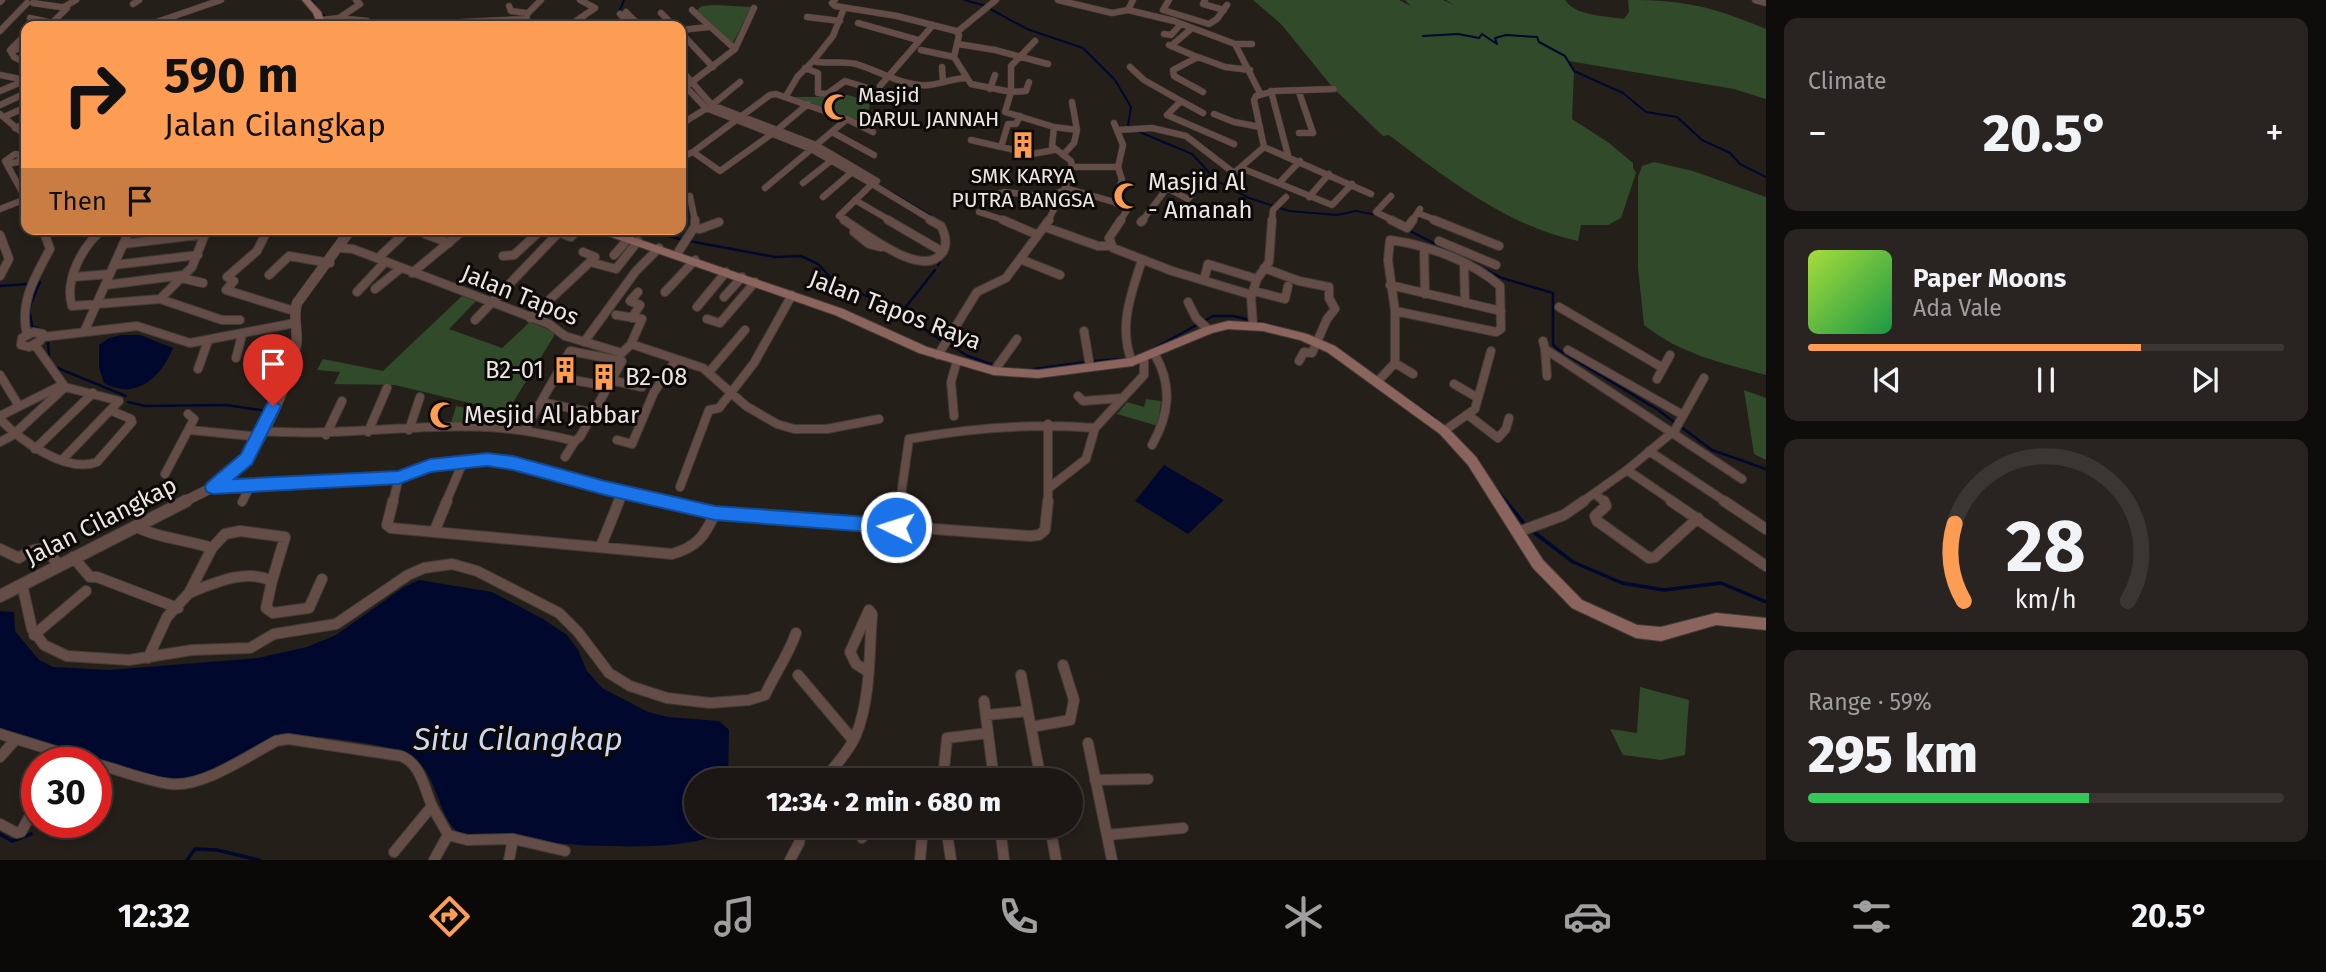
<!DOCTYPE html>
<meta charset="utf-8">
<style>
body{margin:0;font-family:"Fira Sans",sans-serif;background:#292422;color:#f1f3f6;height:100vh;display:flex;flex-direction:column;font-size:26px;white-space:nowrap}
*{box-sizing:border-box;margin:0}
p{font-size:23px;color:#a09fa0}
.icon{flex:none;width:38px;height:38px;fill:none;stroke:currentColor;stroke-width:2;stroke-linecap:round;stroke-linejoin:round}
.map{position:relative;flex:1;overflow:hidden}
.details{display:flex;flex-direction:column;gap:18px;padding:18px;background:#0f0d0b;width:560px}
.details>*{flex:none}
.top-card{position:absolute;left:21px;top:21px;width:665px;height:214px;border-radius:14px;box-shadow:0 4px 10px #0003,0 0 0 2px #3a3634;background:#fc9d53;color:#111;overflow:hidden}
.speed{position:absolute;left:21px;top:747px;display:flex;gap:14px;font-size:35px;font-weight:700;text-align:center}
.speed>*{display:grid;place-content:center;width:91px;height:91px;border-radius:50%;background:#1c1714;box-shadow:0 4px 10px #0003,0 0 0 2px #3a3634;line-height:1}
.speed .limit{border:10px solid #d22;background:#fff;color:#111}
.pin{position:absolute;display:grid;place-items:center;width:60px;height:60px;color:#fff;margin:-72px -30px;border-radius:50% 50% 50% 0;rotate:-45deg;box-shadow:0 0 7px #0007}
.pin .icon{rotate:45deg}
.me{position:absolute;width:77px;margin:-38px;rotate:274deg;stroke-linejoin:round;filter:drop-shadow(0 0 5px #0008)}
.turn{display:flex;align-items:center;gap:24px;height:147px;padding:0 28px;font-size:32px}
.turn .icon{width:91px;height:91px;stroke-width:2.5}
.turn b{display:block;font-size:49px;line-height:60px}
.then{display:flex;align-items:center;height:66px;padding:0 28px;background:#0003;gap:14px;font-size:26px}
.big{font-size:52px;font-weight:800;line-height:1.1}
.details .tile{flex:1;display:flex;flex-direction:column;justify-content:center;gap:10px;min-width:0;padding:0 24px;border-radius:14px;background:#292422}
.details .dial{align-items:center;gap:0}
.dial svg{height:182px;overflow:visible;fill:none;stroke:#3a3634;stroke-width:7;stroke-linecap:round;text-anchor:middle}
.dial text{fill:#f1f3f6;stroke:none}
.song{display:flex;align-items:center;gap:21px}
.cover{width:84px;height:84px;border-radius:10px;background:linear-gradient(135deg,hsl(80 70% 55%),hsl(140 70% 35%))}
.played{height:7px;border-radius:4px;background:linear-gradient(90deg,#fc9d53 70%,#3a3634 70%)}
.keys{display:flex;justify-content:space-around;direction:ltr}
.heat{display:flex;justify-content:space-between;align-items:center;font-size:38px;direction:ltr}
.charge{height:10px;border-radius:5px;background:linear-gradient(90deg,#34c759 59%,#3a3634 0)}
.trip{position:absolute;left:684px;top:768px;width:399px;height:70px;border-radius:35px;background:#1c1714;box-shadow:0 4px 10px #0003,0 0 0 2px #3a3634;font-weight:800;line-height:70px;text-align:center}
.tabs{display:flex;height:112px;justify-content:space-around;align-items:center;background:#0b0908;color:#a09fa0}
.tabs .icon{width:49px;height:49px}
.tabs .active{color:#fc9d53}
.tabs b{font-size:32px;color:#f1f3f6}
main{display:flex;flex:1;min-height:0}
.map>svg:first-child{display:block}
.green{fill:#304a2a}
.water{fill:#01082d}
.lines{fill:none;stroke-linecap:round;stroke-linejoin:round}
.stream-far2{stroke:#01082d;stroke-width:2}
.stream-far1{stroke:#01082d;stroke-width:2.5}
.stream{stroke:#01082d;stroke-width:3.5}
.minor-far2-casing{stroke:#413b36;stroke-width:7}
.minor-far1-casing{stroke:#413b36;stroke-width:10}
.minor-casing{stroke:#413b36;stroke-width:12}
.tertiary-far1-casing{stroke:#413b36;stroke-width:11}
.tertiary-casing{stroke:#413b36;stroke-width:14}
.secondary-casing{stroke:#413b36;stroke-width:2}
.minor-far2{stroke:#644c47;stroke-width:6}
.minor-far1{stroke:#644c47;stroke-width:8}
.minor{stroke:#644c47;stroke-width:10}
.tertiary-far1{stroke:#644c47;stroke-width:10}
.tertiary{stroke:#644c47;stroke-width:12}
.secondary{fill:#8b645d;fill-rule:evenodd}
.route{fill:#1a73e8;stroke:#114b97;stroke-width:2}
.labels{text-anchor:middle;stroke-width:6;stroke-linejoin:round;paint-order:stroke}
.far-poi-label{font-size:21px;fill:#ece7e4;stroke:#0c0907;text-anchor:start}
.poi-label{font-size:24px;fill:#ece7e4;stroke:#0c0907;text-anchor:start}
.street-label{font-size:24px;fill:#ece7e4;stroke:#0c0907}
.near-water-label{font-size:32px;font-style:italic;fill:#cbd9f6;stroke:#0c0907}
</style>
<main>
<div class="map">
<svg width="1766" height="860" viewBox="0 0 1766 860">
<rect width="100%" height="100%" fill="#251f1a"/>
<path class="green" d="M1253 0H1399L1411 6 1405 0H1443L1454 5 1446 0H1565C1575 16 1607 16 1624 19L1629 12 1628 0C1685 0 1714 7 1766 29V99L1734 89 1569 61 1574 71 1572 119 1609 143 1633 163V168L1636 173 1621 218 1608 225H1581L1578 241C1507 226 1446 178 1389 135L1383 136 1334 89 1281 24Z
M717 5 751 7 732 45 697 10 702 6Z
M835 92 871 101 866 119 873 122 868 127 790 97H827Z
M1654 162 1693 171 1766 197V375C1720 362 1682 355 1644 325L1638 267V177L1642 166Z
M462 296 476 301 449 329 502 348 530 322 554 332V336L507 412 395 385 334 384 340 372 317 370 323 359 383 371Z
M1744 390 1766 398V460L1754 454Z
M1146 399 1161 401 1158 426 1117 414 1127 402 1144 407Z
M456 406 512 416 506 424 451 423Z
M1640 687 1689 700 1685 755 1661 760 1623 755 1610 729 1637 733Z"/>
<path class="water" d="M121 335H140L173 348C161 377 137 401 104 383L99 367V345L109 338Z
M1164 465 1224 500 1188 534 1135 501Z
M419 580 492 592 543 619 567 635 578 650 587 671 602 688 648 712 668 717 719 721 729 730 728 780H696V826H723C714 854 583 846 555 843 544 841 534 837 524 836 504 833 478 841 460 833 441 825 437 774 414 758 393 743 323 738 295 734L281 736 210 773 181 779 154 776 0 730V611L14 612 15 631 39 660 53 667 109 670 258 658 307 647 336 635 404 587Z"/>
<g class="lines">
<path class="stream-far2" d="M311 0 315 4
M964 0 983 5 1027 29 1083 48 1115 80 1131 107 1128 125 1132 128
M620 10 624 0
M324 15 326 26
M1423 36 1458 34 1479 38 1482 34 1497 44 1495 38 1506 35 1537 37 1539 42 1565 56 1574 71 1623 93 1646 112 1677 117 1702 140 1730 153 1740 164 1766 177
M681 75 696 93
M1137 131 1192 154 1217 181 1249 198 1289 211 1337 215 1356 211 1377 215
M891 192 933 217"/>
<path class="stream-far1" d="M644 229 683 240
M1408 230 1502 278 1553 293V345L1559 350 1658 410 1712 450 1766 469
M689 241 775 257 801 256 818 264 832 279 901 313 942 341
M938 265 943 256
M40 282 29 308 32 326 48 333
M0 286 27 284
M901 313 935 270
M48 343 49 355
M948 344 968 356 996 366
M1153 349 1213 316H1233L1279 327
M1093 361 1121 359
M55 367 126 396
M1027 370 1086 362
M1403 396 1435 418
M128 402 145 406 226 405 267 411
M1495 487 1507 502"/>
<path class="stream" d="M1506 501 1526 526
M1531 530 1573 562 1622 583 1664 590 1721 583 1766 602
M0 834 12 841 31 834
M187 860 195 849 217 850 259 860"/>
<defs>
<path id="minor-far2" d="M580 0 595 8 576 21 580 26
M835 0 832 3 835 6 897 16 956 31 959 35 954 57 971 84 1011 92 1026 91 1029 82
M1058 0 1112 13 1128 10
M1133 0 1128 10 1174 21 1235 44 1260 93
M1169 0 1163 10 1209 24 1217 19 1227 5
M1205 0 1203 4 1224 10
M1755 0 1766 3
M0 2 2 0
M33 3 67 8 52 23
M133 4 139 0
M509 6 511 11 526 13
M64 7 76 0
M692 10 735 49
M626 12 640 26
M661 13 674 26
M620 14 631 26
M807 17 840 21
M30 18 67 26
M339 18 360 4 356 0
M321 20 339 18 367 21
M462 22 524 19
M858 23 918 40
M145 26 221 0
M526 26 527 14 541 0
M681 30 709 27
M0 31 27 3
M957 32 996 0
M681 33 713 67
M26 34 10 50 14 57 26 63
M1164 34 1171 35 1181 24
M1035 41 1011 66V92L1005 112 1054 127 1052 146 1071 161 1072 167H1118
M958 44 995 50 1048 64
M1235 44H1252
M1169 45 1197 57
M1171 46 1192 28
M921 50 954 57
M12 52 26 44
M813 61 833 36 844 8
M942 67 943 81
M1130 67 1144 80 1181 101 1167 115 1234 144
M805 68 818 73V93L827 94 845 81 871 89
M681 70 712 105 816 145 877 181 872 184 811 149 706 108 681 82
M0 75 25 80
M688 85 735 49 754 8
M880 86 933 25
M990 89 995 75
M0 91 26 80
M1271 91 1288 155
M1203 92 1174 76 1173 70 1198 57 1225 67 1250 70
M1299 92 1313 133H1299
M786 96 798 76 813 61C830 65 841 60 856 64 880 71 903 87 929 85 942 84 953 78 967 78
M1181 101 1203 113
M1072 102 1077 130
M0 105 26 93
M0 114 26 136
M1214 114 1234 122 1260 127
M4 117 26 107
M1114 123 1123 145 1118 167
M681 124 712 105 740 82
M1054 127 1077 130 1074 143 1063 155
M15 128 26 123
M777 130 808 104
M1118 130 1152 128 1186 136 1234 173 1264 147 1254 100 1256 96 1274 91 1334 89
M832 132 874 155
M971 140 1032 154 1054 150
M1001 147 1008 124H1016L1020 116
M1264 147 1371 194
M693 152 720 171 773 133
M681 157 693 152 770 95 776 94 847 119 873 132
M8 164 18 162 23 155 15 154 5 161 26 199
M1072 167 1065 188 1114 202 1127 210 1120 221
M1241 168 1332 205 1352 184
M803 183 832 160
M1279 183 1300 161
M765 188 847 119
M690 196 695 221
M1391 196 1376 212 1394 221
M823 197 851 173
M1309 197 1329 174
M983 198 1005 192 1047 197 1062 191
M855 200 891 221
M1114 202 1122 180 1118 167
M0 209 26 199
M979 212 1007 221
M1418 213 1438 221
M847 221 839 216 872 184 933 221
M1048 221 1065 188
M1142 221 1167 188 1188 199 1200 185
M1272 221 1273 210 1286 197
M1412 221 1420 209"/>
<path id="minor-far1" d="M844 220C863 232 923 280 942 253 948 245 945 234 941 226L930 220
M888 220 943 252
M1003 220 1038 235
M1121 220 1109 238 1113 248 1172 271 1252 295
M1391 220 1407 228 1413 220
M1434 220 1499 246
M1141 222 1143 220
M1045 227 1098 246H1111
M694 228 700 229 719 222
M104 229C83 244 64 280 72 306L160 299 222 320H240
M268 229 257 251 227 277 234 281 226 290 294 311
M390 229 401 236
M854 232 869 244 881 247
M425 234 449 243
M563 234 571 237 579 229
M0 235 9 259 0 276
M1390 240C1427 245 1472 261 1500 286L1501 329 1496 332 1395 311 1388 260Z
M1439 241 1496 265
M123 244 206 234
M342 248 353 249 549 324 565 336 622 353 631 344 642 319 616 315
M1424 249 1425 294
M583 252 595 257 590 262
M677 254 695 226V220
M614 255 629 238
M503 256 514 255 542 229
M378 258 409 229
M1020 259 1060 275
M1464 263 1465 303
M114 265 198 255
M1264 268 1299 281 1329 287V298L1335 309 1327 319 1312 353 1304 352 1299 361
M412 273 465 229
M269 275 289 256 330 263
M73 277 110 274
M181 278 203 283
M1204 280 1208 264 1257 279
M106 285 184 275
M1390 285 1501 311
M375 289 401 268
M1254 291 1285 299 1288 286
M357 292 385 262
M665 292 695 260
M724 297 742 277
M160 299 192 267 207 229
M1188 302 1196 318 1209 330
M697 307 726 272
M1559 307 1663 368
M1395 311V363
M530 318 590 262 616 269 638 241
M632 318 640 305 630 301 638 292
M707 319 720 323 755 282
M475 320 562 229
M1253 325 1251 297 1257 279 1269 262 1272 220
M1084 331 1090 367
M33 332 43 334 40 341 29 347 21 345 22 338Z
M84 332 130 229
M27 335C19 302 35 277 50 249L43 229
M43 337 137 326 190 343 295 323
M1543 341 1545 349 1742 479
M584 342 636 271 659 248
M631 344 703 368 746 406 777 424 794 429H827L879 419
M35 345 65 387 119 401 64 458
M1545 349 1547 376
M1568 350 1683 415
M938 355 977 292 1006 278 1049 220
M236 358 242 335
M1132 362C1118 327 1131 294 1142 260
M1395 363 1413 374
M198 369 208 341
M710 371 745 330
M994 371 1017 339
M0 375 19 406
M556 377 607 386
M1657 379 1670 355
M610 380 642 387
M1377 382 1395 363
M1454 384 1478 398
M1078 396 1083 401 1123 398
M541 402 594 413
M1468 415 1498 438 1506 429 1509 418
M0 416 62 385
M954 416 951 382 957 361
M0 419C20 440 66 474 97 462L132 422 131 419 112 411
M1048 424V502
M190 430 260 437
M409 430 420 397
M262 431C342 437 422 422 500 428 526 430 550 435 575 441L580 437 622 361 570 351 525 430
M1444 431 1475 409 1491 351
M368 432 387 388
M326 435 342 401
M617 440 632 444 654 392 676 360
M0 442 13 435 65 387
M1152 445C1169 415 1173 386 1155 355
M35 449 93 393
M1649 451 1726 502
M565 457 575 441
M1627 470 1674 502
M165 474 194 419 188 414
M213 487 311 484 399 477 431 466 487 460 513 463 669 502
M680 487 709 410 719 408 754 363 792 295
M1050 487 1086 459 1095 428
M1595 494 1605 502
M242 502 251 485
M393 502 399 477
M446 502 463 462
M619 502 623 492
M900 502 909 439C970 428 1033 423 1095 428L1144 375V359
M1582 502 1627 470 1675 430 1704 378"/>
<path id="minor" d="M393 501 387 525 391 528 672 554C697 547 705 536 715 513
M661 501 715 513 1030 536 1039 535 1045 530 1048 501
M1604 501 1606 506 1595 516 1597 521 1649 558 1655 557 1698 518
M1671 501 1766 566
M1724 501 1766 529
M135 526C157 538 187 540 212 548
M896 526 900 501
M434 532 447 501
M1518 532 1564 515 1584 501
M601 546 619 501
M0 549 19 558C38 544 44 546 59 565
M73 557 90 577H97L178 608
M22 584 32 629 44 645 67 656 129 660 192 650 250 648 274 634 336 624 408 575 424 568 452 564 477 571 559 613 578 632 609 673 630 686 667 698 710 703 749 700 765 695C775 673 788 656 796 633
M189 593C214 583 246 568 272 581L266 608 273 613 309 608 322 579
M34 635 86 591
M148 658 167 617 189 593 212 548 225 534 240 531 285 537 272 581
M798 675 853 740
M1021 675 1041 780
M984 701 994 780
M986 715 1028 711
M1031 727 1070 720 1074 700 1063 665
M0 734 94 763
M1088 743 1112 860
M0 757 15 740
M96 764C120 770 146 781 170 784 202 788 248 756 276 741L288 739 401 756C421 764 424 788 432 806 437 816 443 825 448 835L467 840 513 839 565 851
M824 780C835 765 849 752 856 735 871 698 869 653 872 614L869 610 850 652 856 664 867 671
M943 780 947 738 988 733
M1095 780 1148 779
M0 824 17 833 21 832 37 803
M946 826 951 860
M1000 826 1004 860
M1050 826 1056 860
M1107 835 1183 828
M862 838 863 826
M394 852 432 806
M434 860 448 835
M509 860 513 839
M790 860 799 843 802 826
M920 860 923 826"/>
<path id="tertiary-far1" d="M183 502C202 493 222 484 238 468 264 443 289 381 296 346 299 331 292 318 297 303L351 229"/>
<path id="tertiary" d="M0 596 186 501"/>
<path id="secondary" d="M302 0H310L321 12 326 26H318L313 13Z
M593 229H609L843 309 927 347 994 367 1038 370 1131 358 1205 327 1228 321 1263 323 1307 334 1335 346 1448 428 1476 457 1543 560 1582 600 1637 625 1661 627 1716 613 1766 618V630L1716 625 1661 641 1636 638 1572 608 1533 568 1468 465 1440 434 1327 352 1300 340 1263 331 1228 329 1212 333 1132 366 1038 378 994 375 919 353 835 315 594 231Z"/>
</defs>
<use href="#minor-far2" class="minor-far2-casing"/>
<use href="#minor-far1" class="minor-far1-casing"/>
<use href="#minor" class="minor-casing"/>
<use href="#tertiary-far1" class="tertiary-far1-casing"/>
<use href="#tertiary" class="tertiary-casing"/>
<use href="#secondary" class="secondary-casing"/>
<use href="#minor-far2" class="minor-far2"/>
<use href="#minor-far1" class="minor-far1"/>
<use href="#minor" class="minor"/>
<use href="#tertiary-far1" class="tertiary-far1"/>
<use href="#tertiary" class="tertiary"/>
<use href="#secondary" class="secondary"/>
</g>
<path class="route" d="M273 400 281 406 252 464 234 479 398 471 430 459 487 453 513 456 605 481 715 506 896 519 902 521 905 527 902 532 896 534 715 520 605 495 513 470 487 466 431 472 399 484 213 494 207 492 205 487 207 483 241 454 268 402Z"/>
<defs>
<symbol id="mosque-bare" viewBox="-9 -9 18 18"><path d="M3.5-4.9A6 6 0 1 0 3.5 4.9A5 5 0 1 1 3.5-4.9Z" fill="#fc9d53" stroke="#0c0907" stroke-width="2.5" paint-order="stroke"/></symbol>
<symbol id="building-bare" viewBox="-9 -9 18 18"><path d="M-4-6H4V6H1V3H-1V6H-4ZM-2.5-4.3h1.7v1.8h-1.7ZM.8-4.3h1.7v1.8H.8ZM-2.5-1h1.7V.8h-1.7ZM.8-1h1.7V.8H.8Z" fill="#fc9d53" stroke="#0c0907" stroke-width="2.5" paint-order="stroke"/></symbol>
</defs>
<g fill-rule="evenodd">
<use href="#mosque-bare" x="818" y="88" width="38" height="38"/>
<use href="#building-bare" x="1004" y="126" width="38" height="38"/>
<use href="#mosque-bare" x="1108" y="177" width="38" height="38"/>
<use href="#building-bare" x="546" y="351" width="38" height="38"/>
<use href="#building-bare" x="585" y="358" width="38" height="38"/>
<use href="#mosque-bare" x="424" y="396" width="38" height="38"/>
</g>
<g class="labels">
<g class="far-poi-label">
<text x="858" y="102">Masjid<tspan x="858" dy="24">DARUL JANNAH</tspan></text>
<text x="1023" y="183" text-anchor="middle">SMK KARYA<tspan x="1023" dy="24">PUTRA BANGSA</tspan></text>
</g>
<g class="poi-label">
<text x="1148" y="190">Masjid Al<tspan x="1148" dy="28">- Amanah</tspan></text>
<text x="544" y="378" text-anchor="end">B2-01</text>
<text x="625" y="385">B2-08</text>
<text x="464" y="423">Mesjid Al Jabbar</text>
</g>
<g class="street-label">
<text transform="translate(520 295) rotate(22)" y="8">Jalan Tapos</text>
<text transform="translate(895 310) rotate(21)" y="8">Jalan Tapos Raya</text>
<text transform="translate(101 521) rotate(-27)" y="8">Jalan Cilangkap</text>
</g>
<g class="near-water-label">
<text x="518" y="750">Situ Cilangkap</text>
</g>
</g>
</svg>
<div class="speed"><div class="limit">30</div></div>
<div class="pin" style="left:273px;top:406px;background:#d93025"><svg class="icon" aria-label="arrive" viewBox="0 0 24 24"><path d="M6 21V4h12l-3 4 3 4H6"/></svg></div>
<svg class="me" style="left:896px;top:527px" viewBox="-20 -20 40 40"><circle r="17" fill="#1a73e8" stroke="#fff" stroke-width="3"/><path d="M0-11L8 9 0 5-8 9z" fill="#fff"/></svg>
<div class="trip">12:34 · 2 min · 680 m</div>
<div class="top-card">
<div class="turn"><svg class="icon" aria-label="right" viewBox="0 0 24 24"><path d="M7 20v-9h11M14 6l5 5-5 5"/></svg><div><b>590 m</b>Jalan Cilangkap</div></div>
<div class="then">Then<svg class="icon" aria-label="arrive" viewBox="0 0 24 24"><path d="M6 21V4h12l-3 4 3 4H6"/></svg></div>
</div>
</div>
<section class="details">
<div class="tile"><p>Climate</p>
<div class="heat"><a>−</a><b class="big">20.5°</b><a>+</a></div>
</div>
<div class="tile">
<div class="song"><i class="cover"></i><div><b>Paper Moons</b><p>Ada Vale</p></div></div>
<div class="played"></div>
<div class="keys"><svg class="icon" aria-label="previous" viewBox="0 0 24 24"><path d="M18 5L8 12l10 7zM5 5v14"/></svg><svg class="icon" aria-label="pause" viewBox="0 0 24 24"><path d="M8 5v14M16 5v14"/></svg><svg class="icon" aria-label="next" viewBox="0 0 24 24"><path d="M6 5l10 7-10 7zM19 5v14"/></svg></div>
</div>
<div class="tile dial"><svg viewBox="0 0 100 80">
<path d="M14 69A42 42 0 1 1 86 69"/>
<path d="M14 69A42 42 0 0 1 10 35" stroke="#fc9d53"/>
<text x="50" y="56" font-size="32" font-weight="700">28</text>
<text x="50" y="72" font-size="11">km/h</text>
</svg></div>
<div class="tile"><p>Range · 59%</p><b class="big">295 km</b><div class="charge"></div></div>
</section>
</main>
<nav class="tabs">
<b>12:32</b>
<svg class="icon active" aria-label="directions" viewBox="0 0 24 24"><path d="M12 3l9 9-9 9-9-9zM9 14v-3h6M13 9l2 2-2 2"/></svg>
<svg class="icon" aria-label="music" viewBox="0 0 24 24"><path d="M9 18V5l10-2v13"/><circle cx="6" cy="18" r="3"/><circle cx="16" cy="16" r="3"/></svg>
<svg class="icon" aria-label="phone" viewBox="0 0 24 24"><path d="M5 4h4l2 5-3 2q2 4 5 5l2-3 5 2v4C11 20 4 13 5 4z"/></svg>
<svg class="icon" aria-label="climate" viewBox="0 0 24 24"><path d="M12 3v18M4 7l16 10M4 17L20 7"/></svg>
<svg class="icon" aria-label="car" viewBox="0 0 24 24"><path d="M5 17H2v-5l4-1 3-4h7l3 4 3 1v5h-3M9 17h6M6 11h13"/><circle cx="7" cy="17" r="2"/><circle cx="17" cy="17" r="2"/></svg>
<svg class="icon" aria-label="filters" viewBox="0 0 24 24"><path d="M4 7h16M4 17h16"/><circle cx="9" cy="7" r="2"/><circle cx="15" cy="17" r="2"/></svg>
<b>20.5°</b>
</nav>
